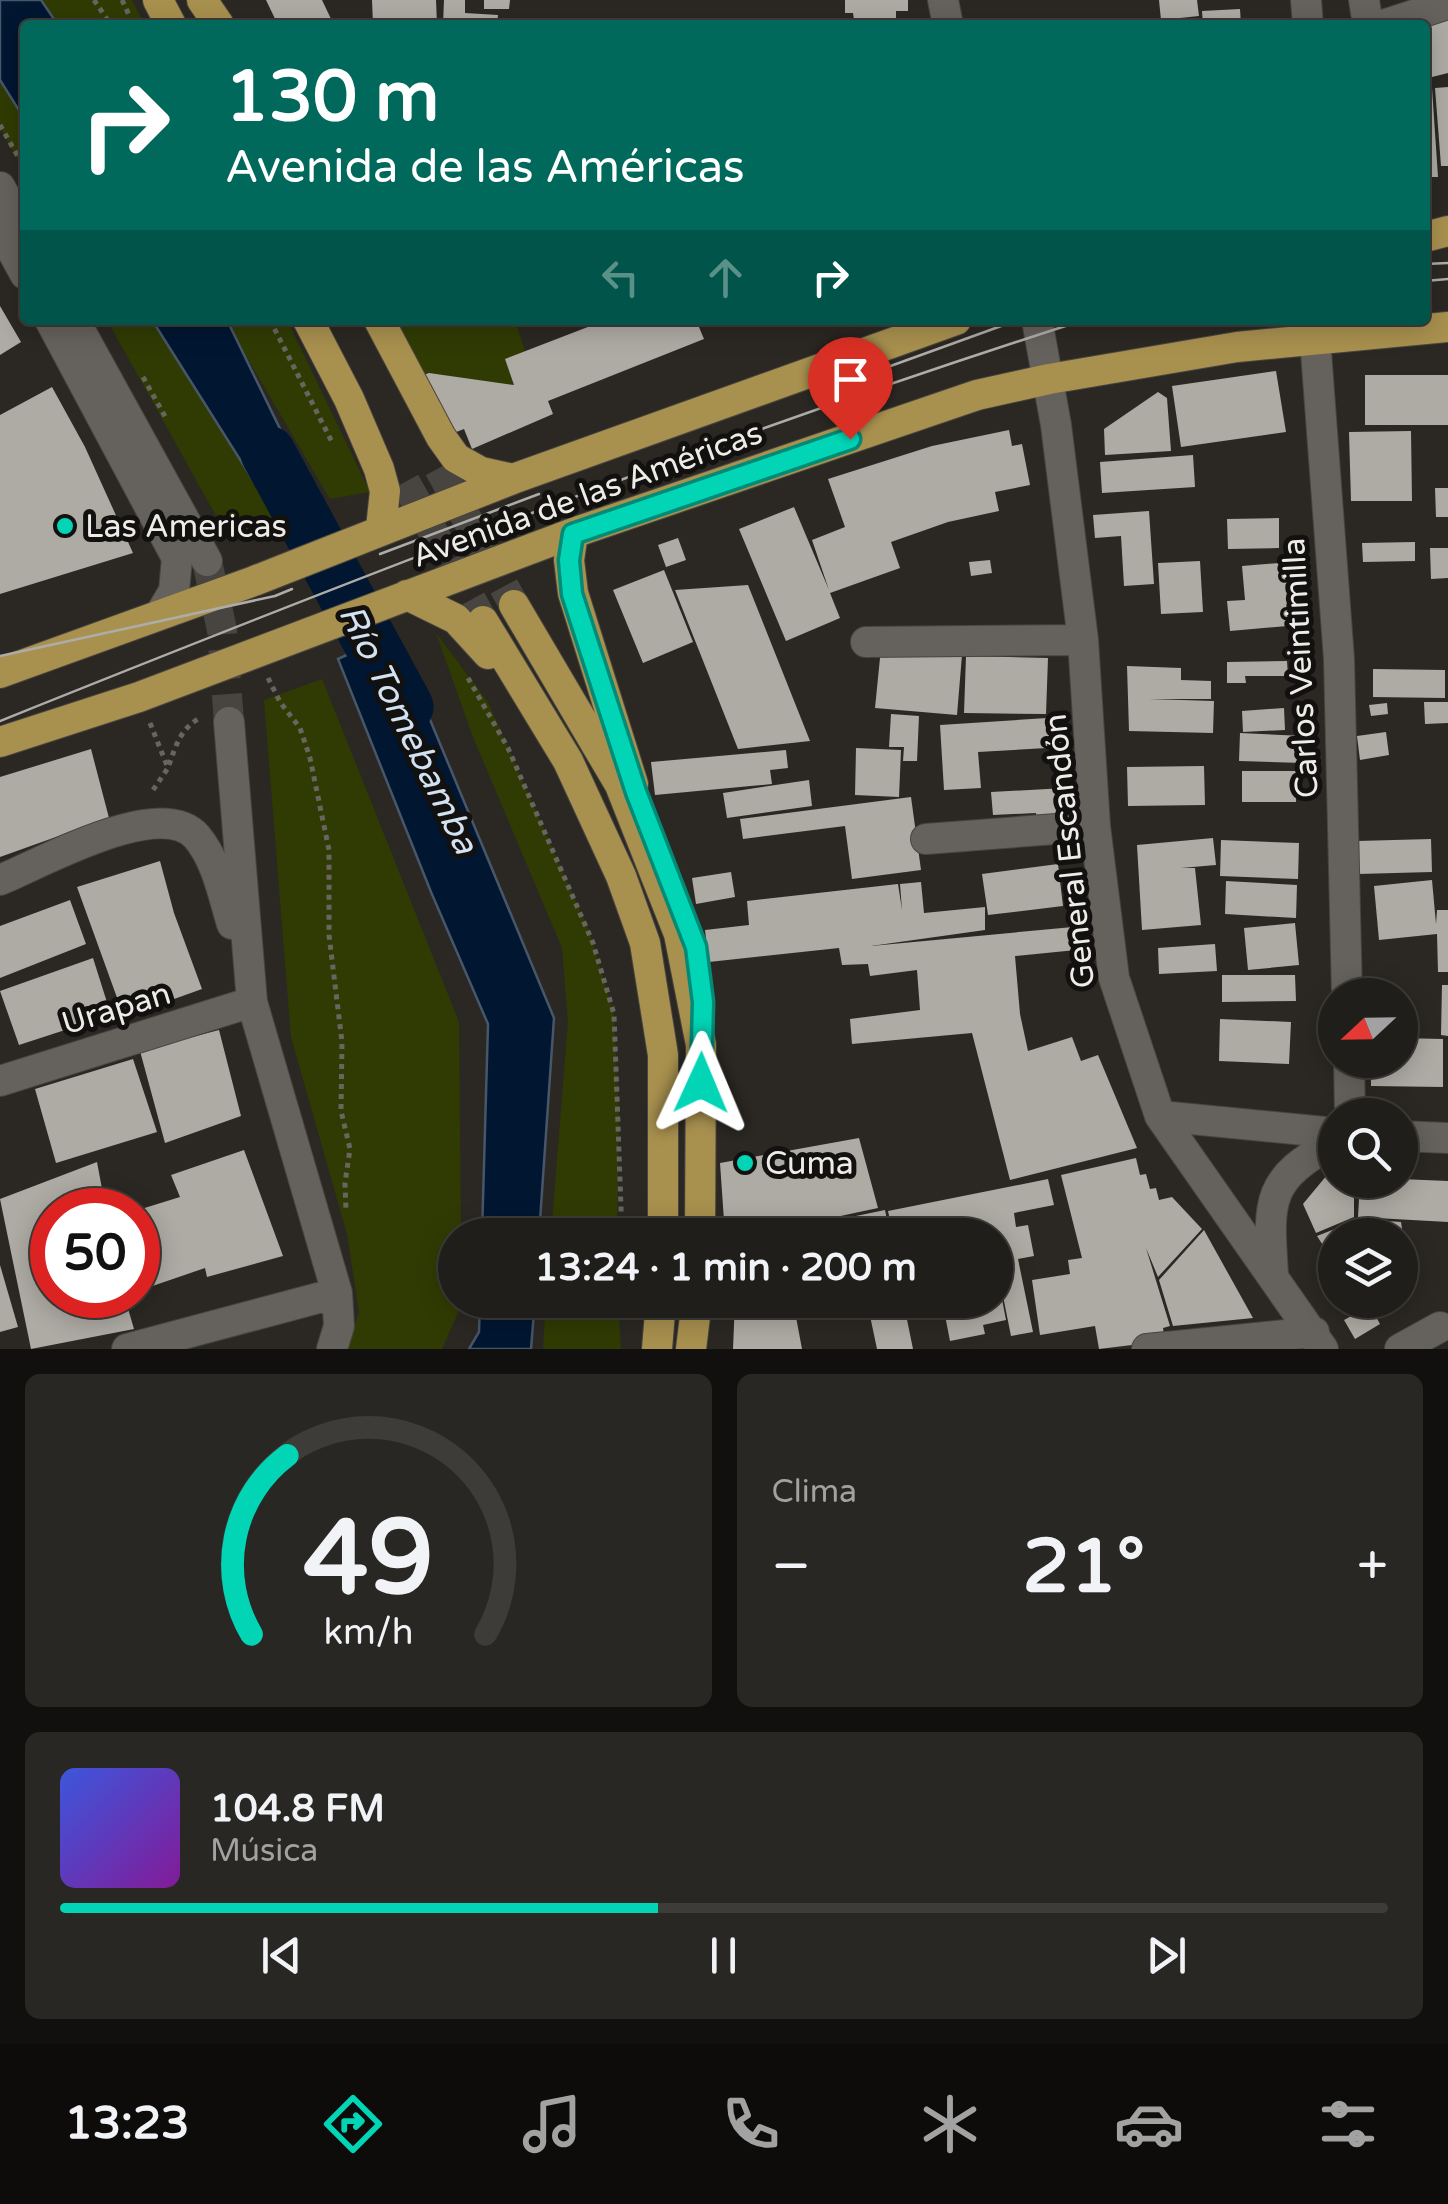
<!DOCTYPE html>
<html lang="es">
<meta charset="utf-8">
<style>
body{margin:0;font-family:"Varela Round",sans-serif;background:#282723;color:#f1f3f6;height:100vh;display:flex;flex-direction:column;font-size:38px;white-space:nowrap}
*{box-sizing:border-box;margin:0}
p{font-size:32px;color:#a2a2a2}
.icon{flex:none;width:55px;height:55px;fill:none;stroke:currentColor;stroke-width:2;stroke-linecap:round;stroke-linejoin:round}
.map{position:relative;height:1349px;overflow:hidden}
.drawer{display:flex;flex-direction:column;gap:25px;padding:25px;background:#12100e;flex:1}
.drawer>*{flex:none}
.guide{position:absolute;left:20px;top:20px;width:1410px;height:305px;border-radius:10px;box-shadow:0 5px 25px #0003,0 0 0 2px #3d3c39;background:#00695c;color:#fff;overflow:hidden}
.needle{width:65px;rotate:248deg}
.tools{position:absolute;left:1318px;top:978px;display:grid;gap:20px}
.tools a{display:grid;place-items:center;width:100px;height:100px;border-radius:50%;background:#201e1a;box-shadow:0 5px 25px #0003,0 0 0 2px #3d3c39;font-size:50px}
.speed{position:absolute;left:30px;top:1188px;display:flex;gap:20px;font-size:50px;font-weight:700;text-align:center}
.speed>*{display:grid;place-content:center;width:130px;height:130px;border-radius:50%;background:#201e1a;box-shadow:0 5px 25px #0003,0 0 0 2px #3d3c39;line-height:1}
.speed .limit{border:15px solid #d22;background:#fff;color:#111}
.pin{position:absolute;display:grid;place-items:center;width:85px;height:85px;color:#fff;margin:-102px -42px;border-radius:50% 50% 50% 0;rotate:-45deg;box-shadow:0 0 10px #0007}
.pin .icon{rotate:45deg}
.me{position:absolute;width:110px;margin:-55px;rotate:1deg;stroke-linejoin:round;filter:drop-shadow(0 0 8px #0008)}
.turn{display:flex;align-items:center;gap:35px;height:210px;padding:0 40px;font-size:45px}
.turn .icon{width:130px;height:130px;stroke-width:2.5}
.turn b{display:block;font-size:70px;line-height:85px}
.lanes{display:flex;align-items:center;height:95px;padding:0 40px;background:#0003;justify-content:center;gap:50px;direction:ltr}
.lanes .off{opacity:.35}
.big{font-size:75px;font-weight:700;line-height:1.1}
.drawer .tile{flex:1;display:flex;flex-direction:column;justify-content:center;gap:15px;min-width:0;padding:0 35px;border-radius:15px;background:#282723}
.drawer .dial{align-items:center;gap:0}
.dial svg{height:260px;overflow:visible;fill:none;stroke:#3d3c39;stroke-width:7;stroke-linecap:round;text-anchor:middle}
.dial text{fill:#f1f3f6;stroke:none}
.song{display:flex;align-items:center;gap:30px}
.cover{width:120px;height:120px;border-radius:15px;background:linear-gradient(135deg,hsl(230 70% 55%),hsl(290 70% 35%))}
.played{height:10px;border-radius:5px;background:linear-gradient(90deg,#02d5b6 45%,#3d3c39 45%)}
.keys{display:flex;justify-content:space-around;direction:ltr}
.heat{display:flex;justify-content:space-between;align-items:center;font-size:55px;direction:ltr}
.drawer .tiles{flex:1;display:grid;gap:25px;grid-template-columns:1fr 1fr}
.tile:last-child{grid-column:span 2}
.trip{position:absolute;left:438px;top:1218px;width:575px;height:100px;border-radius:50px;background:#201e1a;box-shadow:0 5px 25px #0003,0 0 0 2px #3d3c39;font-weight:700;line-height:100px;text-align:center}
.dock{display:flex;height:160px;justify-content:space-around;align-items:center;background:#0d0c0a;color:#a2a2a2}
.dock .icon{width:70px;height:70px}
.dock .current{color:#02d5b6}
.dock b{font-size:45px;color:#f1f3f6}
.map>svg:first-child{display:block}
.green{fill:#303b03}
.water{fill:#001631;stroke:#475668;stroke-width:2.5}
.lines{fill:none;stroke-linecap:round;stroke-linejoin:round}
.river{stroke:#001631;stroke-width:55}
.building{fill:#aeaaa4}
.minor-tunnel{stroke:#484541;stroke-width:30;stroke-dasharray:30 15;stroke-linecap:butt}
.major-tunnel{stroke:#484541;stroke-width:30;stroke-dasharray:30 15;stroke-linecap:butt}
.minor-casing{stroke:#484541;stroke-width:32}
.major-casing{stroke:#484541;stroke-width:32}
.path{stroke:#686561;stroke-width:5;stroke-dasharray:5 5;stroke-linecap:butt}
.minor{stroke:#65615c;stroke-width:30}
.major{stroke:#a8904e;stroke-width:30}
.tram{stroke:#aeaca8;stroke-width:2.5}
.route-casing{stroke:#018a76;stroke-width:25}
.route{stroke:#02d5b6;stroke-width:18}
.poi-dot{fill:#02d5b6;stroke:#12110f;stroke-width:4}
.labels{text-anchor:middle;stroke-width:10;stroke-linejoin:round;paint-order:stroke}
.street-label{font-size:32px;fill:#eeece9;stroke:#12110f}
.poi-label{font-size:32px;fill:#eeece9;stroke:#12110f;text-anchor:start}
.water-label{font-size:35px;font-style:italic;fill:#d3e2f2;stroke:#12110f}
</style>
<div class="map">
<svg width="1448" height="1349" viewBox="0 0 1448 1349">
<rect width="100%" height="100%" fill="#2b2823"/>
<path class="green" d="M38 0H132L145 25H53Z
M0 80 25 120V173L0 128Z
M107 320H152L282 526 230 541Z
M225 320H287L370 492 330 499Z
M387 320H515L525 351 505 359 514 385 429 373 415 378Z
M436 633 488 702 590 933 614 1014 619 1116 617 1235H551L568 1022 562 948 473 737Z
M322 679 459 1022 461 1235H455V1300H462V1304L442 1349H346L359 1312 347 1234 291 1037 264 700Z
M546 1300H618L621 1349H543Z"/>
<path class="water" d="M0 0H41L58 25H25V120L0 80Z
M152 320H227L321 513 282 526Z
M394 633 554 1018 539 1235H482L488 1024 431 892 338 659Z
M480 1300H535L531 1349H469L479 1332Z"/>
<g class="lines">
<path class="river" d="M268 453 406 707"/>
</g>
<path class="building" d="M266 0H322L332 21 324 25H278Z
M372 0H436L437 25H373Z
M444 0H465V13L498 15 497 25H443Z
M484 0H510L509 9H484Z
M845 0H908V11H896V18L854 20 853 13H845Z
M1159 0H1197L1199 16 1161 20Z
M1240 9 1241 25H1203L1202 11Z
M1448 13V73L1432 77 1425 53V25Z
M1200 20 1201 25H1158V22Z
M1448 87V166H1441L1435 88Z
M1425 88H1432L1438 177H1425Z
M0 306 21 342 0 355Z
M606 320H696L704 339 548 401 553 414 472 449 464 429 446 436 415 378 429 373 514 385 505 359Z
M1276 371 1286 432 1181 447 1172 386Z
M1365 375H1448V425H1365Z
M52 387 85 447 133 553 0 594V415Z
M1158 392 1167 398 1171 451 1105 455 1104 429Z
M1009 430 1012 446 1022 444 1030 485 995 492 999 511 948 522 891 542 900 568 830 593 840 618 786 641 739 529 794 507 829 590 812 540 845 527 828 479 932 446Z
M1411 431 1412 501H1351L1349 432Z
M1193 455 1195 487 1102 493 1100 462Z
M1435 488H1448V517H1436Z
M1149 511 1154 584 1124 586 1121 536 1095 538 1093 515Z
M1279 518V548L1228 549 1227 519Z
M678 538 686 560 666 567 658 545Z
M1415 542V561L1363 562 1362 543Z
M1430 548H1448V578L1431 579Z
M990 560 992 573 971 576 969 562Z
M1200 561 1203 612 1161 614 1158 563Z
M1304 561 1310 624 1230 631 1227 601 1245 600 1242 566Z
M664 570 693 642 643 663 613 590Z
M748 585 810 741 738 749 675 590Z
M881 648 962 655 957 715 875 708Z
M966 656 1048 658 1046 714 964 713Z
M1287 661 1288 676H1245L1246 683H1227V662Z
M1127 666 1181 668V680L1211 681V699H1149L1214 701 1213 733 1129 731Z
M1373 669 1445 670V698L1373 697Z
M1424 702H1448V723L1425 724Z
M1387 703 1388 714 1371 716 1369 705Z
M1284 708 1285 730 1243 732 1242 711Z
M891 714 919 716 917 761H903L904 747H889Z
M1062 717 1064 747 978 752 981 788 944 790 940 725Z
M1386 732 1389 755 1360 760 1357 736Z
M1240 733 1304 736 1303 763 1239 761Z
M856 748 901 750 899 797 855 795Z
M91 749 109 818 0 857V777Z
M786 750 788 768 770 770 772 784 655 795 651 762Z
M1204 766 1205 805 1128 806 1127 767Z
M1242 771H1296V802H1242Z
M809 780 812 806 727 818 723 793Z
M1065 788 1067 821 1037 822 1036 813 993 815 991 792Z
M911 797 921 870 852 879 845 826 743 839 740 819Z
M1213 838 1216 865 1181 868H1195L1201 925 1142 930 1137 845Z
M1431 839 1432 872 1358 874 1357 841Z
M1221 840 1299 843 1298 879 1220 876Z
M160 861 174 913 202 989 124 1017 77 887Z
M1058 864 1063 906 988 915 982 874Z
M731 872 735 897 696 904 692 878Z
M1432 880 1436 924 1437 910H1448V972H1438L1437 934 1379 940 1374 886Z
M1226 881 1297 885 1296 918 1225 914Z
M921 882 924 913 985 907V930L871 946 1073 927 1076 950 1015 956 1020 1014 1028 1051 1072 1037 1081 1061 1098 1055 1137 1148 1010 1180 972 1033 852 1044 850 1019 920 1010 917 970 870 976 868 964 842 965 839 948 709 962 705 930 749 925 747 901 898 884 902 910 900 884Z
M70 900 86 944 0 978V926Z
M1295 923 1299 965 1248 970 1244 928Z
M1215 944 1217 971 1159 974 1158 948Z
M93 958 111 1015 19 1045 0 991Z
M1222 975H1295L1296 1001 1222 1002Z
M1442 985H1448V1036L1441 1035Z
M1220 1019 1291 1022 1289 1064 1219 1061Z
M219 1030 241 1116 165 1143 140 1051Z
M1400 1038 1443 1039V1087L1371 1086V1060H1400Z
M133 1059 157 1132 56 1163 35 1089Z
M859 1138 878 1208 775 1230 815 1224 817 1235H762L761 1232 725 1235 720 1163Z
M244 1150 283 1256 207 1277 205 1268 138 1291V1210L180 1197 171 1175Z
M1136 1158 1140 1175 1146 1174 1150 1189 1156 1188 1159 1200 1172 1197 1202 1229 1158 1277 1146 1248 1170 1326 1163 1328 1165 1341 1099 1349 1095 1326 1040 1335 1032 1280 1070 1274 1068 1260 1082 1258 1061 1175Z
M97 1162 106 1210H52V1295H124L134 1329 31 1349 0 1199Z
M1327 1175H1335V1180H1354V1217L1316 1233 1303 1204Z
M1048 1179 1054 1205 1014 1213 1016 1227 1028 1225 1034 1256 1018 1259 1033 1332 1011 1336 995 1256V1235H976L973 1219 910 1231 911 1235H893L888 1211Z
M1400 1179 1448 1181V1222L1358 1217 1360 1180Z
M885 1210 890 1235H819L817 1224Z
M1360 1219 1401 1222 1403 1235H1335V1264L1317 1236Z
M1204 1230 1253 1318 1173 1326 1159 1280Z
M0 1265 18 1327 0 1332Z
M1400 1272 1412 1292 1400 1299Z
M997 1273 1006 1320 983 1325 985 1334 950 1341 942 1300H995Z
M735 1300H830L832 1309 796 1317 802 1349H733Z
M832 1300H903L913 1349H877L869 1311 835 1318Z
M1361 1300H1399L1375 1315 1380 1324 1355 1339 1344 1320 1366 1308Z"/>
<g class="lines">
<path class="minor-tunnel" d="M207 561 222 630 229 722"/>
<path class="major-tunnel" d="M439 468 514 605
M405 482 483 621"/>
<defs>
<path id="minor" d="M943 0 948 25
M1306 0 1308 25
M1364 0 1368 25
M1383 25 1448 4
M0 187 25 232
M0 228 25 274
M50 320 177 558 174 591 161 613
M1037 320 1056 425 1083 640 1095 826 1114 978 1160 1116 1323 1349
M78 327 207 561
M1315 338 1339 659 1347 995
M866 642 1083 640
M229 722 252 1002 337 1293 339 1326 332 1349
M926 839 1095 826
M0 880C42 863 161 795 197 837 217 861 223 895 232 924
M1349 1060 1350 1115
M0 1081 252 1002
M1160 1116 1335 1133
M1400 1136 1448 1138
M1273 1274C1268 1200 1266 1179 1335 1142
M127 1349 337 1293
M1147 1349 1314 1332
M1400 1349 1440 1327"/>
<path id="major" d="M158 0 171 25
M202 0 219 25
M1425 237 1448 231
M308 320 349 399 379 469 385 491 381 528
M379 320 441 437 456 458 481 472 513 479
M573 533 569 560 573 593 633 784
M407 595 456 619 488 654
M514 605 620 785 679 934 701 1045 700 1235
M483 621 568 761 621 876 645 943 663 1055V1235
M0 673 254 581 513 479 956 320
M0 742 139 697 573 533 977 395 1049 379 1237 347 1448 327
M657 1349 661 1300
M691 1349 697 1300"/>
</defs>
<use href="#minor" class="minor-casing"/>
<use href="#major" class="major-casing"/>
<path class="path" d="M94 0 111 25
M122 0 129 15
M0 125 24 167
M270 320 332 442
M143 377 167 420
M268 678 280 702 300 728 310 758 329 850V935L342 1042 341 1111 350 1149 345 1183 346 1211
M468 678 508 748 593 943 614 1014 622 1235
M150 723 168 768 151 793
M169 765C176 745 181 728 200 718
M626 1300 627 1317"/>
<use href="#minor" class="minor"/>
<use href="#major" class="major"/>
<path class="tram" d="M1425 264 1448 263
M1425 281 1448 279
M849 381 1004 325 1035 320
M380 554 539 494
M0 656 275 596 292 589
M0 721C356 578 712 439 1078 322L1094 320"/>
</g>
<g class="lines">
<defs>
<path id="route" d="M701 1083 703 1002 696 947 636 792 572 594 569 560 573 534 850 439"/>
</defs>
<use href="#route" class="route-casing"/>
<use href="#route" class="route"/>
</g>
<g class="poi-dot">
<circle cx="65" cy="526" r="10"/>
<circle cx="745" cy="1163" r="10"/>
</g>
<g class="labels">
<g class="street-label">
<text transform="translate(587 494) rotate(-20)" y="11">Avenida de las Américas</text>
<text transform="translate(1300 668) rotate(-93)" y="11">Carlos Veintimilla</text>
<text transform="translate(1069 851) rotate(-96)" y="11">General Escandón</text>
<text transform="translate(116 1008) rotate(-17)" y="11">Urapan</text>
</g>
<g class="poi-label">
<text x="85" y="537">Las Americas</text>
<text x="765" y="1174">Cuma</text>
</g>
<g class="water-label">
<text transform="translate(409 729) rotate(64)" y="12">Río Tomebamba</text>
</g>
</g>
</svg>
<div class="tools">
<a><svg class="needle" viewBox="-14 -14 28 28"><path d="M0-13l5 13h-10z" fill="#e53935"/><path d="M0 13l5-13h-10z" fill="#a2a2a2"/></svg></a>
<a><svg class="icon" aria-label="search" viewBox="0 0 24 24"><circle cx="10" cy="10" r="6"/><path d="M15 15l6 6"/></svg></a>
<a><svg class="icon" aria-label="layers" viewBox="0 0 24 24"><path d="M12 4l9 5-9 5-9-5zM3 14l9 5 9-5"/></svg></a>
</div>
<div class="speed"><div class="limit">50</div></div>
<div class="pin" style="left:850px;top:439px;background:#d93025"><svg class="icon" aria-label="arrive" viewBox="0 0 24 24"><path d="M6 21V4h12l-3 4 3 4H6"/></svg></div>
<svg class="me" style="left:701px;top:1083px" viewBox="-20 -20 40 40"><path d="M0-17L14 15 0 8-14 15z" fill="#02d5b6" stroke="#fff" stroke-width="4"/></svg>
<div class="trip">13:24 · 1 min · 200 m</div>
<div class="guide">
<div class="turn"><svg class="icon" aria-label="right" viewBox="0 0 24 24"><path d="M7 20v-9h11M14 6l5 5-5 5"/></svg><div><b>130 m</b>Avenida de las Américas</div></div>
<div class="lanes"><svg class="icon off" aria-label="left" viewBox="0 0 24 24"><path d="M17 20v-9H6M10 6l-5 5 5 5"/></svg><svg class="icon off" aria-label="ahead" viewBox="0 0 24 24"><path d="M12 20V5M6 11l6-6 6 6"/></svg><svg class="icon" aria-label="right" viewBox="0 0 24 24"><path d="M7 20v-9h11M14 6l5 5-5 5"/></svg></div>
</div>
</div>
<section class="drawer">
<div class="tiles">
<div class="tile dial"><svg viewBox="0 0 100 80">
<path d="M14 69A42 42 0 1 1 86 69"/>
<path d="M14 69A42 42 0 0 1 25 14" stroke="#02d5b6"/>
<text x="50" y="56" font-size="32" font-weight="700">49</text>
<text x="50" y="72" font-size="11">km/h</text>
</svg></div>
<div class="tile"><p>Clima</p>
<div class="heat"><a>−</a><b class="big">21°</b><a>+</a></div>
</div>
<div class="tile">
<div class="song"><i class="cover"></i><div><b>104.8 FM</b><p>Música</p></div></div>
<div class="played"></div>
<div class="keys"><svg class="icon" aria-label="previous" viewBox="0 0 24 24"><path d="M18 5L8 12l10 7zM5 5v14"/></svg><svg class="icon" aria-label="pause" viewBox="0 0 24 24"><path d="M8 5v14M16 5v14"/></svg><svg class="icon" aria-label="next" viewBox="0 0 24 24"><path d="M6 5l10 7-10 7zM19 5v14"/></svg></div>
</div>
</div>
</section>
<nav class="dock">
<b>13:23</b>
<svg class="icon current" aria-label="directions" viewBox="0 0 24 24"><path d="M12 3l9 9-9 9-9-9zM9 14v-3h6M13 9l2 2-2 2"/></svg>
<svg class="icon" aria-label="music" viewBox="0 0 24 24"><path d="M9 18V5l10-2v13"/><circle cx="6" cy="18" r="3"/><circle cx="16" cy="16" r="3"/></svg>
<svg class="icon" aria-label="phone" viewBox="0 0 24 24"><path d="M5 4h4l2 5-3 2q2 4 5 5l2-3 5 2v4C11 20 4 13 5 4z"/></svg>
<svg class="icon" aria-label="climate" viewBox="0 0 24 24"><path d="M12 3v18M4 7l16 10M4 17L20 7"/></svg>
<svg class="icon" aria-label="car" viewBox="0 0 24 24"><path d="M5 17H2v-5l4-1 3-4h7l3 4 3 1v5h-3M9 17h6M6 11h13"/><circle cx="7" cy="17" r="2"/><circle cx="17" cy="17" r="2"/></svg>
<svg class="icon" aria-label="filters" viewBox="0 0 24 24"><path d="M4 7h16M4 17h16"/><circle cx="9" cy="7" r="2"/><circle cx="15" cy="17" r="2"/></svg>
</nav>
